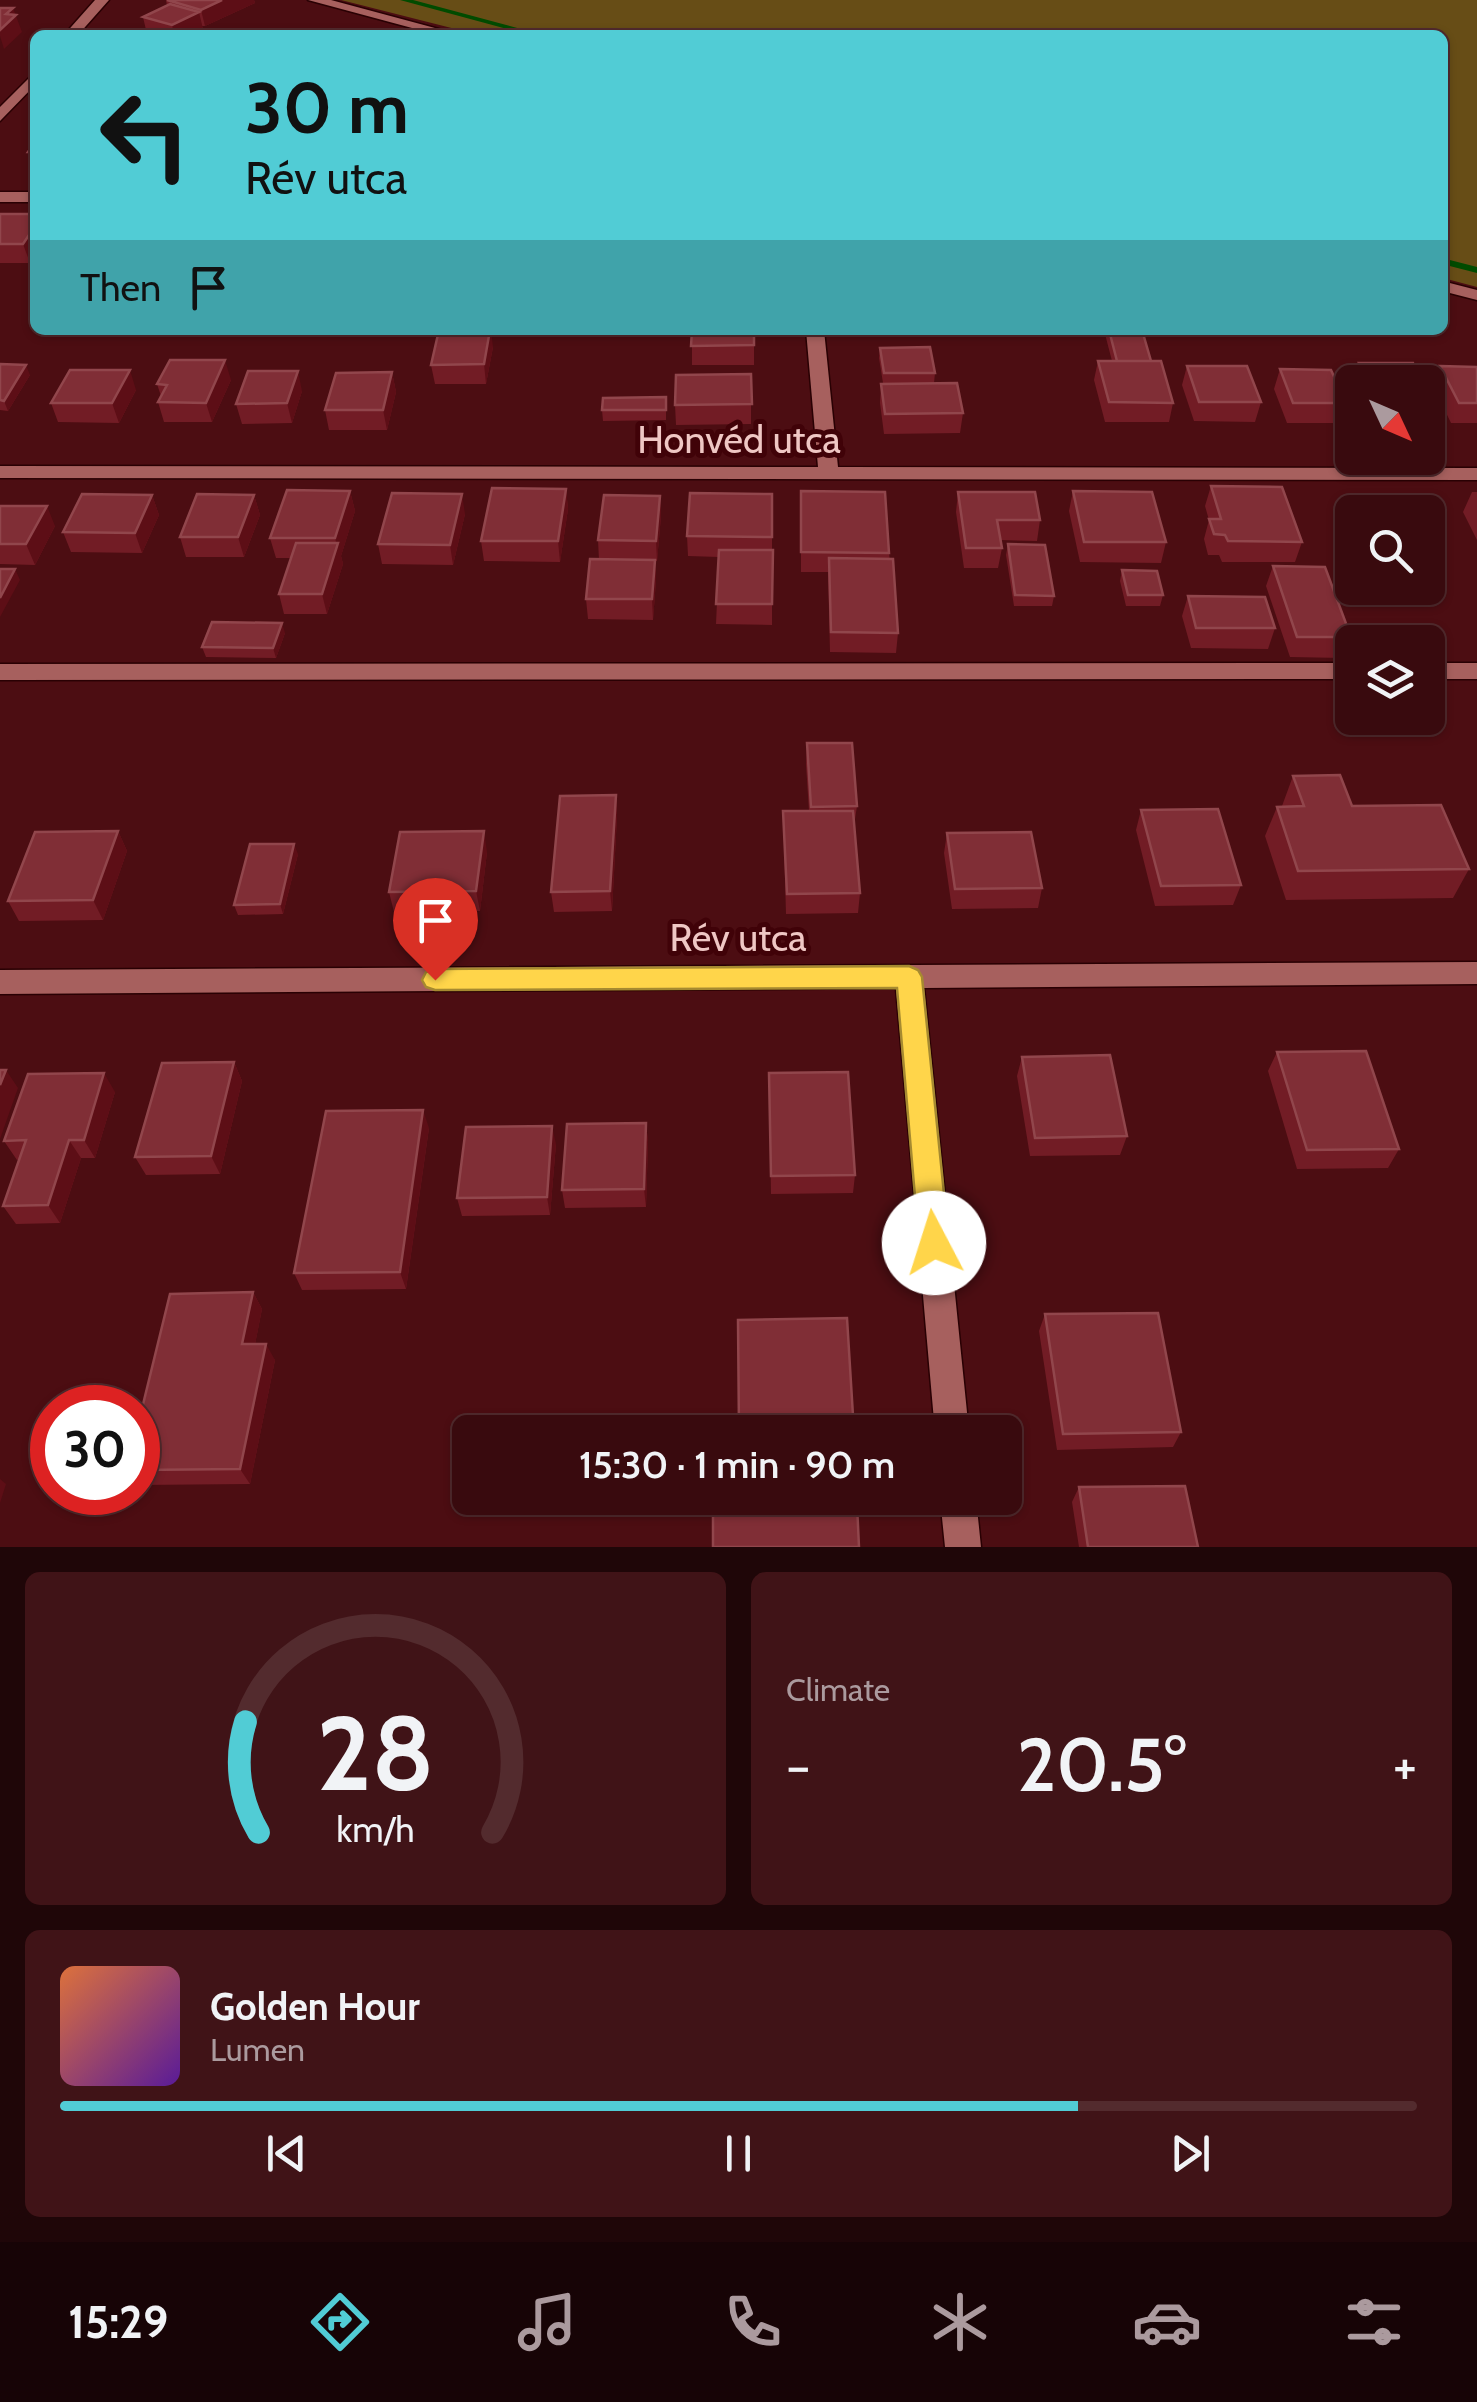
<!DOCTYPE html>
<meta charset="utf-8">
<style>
body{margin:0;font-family:Cabin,sans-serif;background:#401317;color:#f1f3f6;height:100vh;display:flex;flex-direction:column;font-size:38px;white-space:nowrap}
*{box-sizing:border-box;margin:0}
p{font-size:32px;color:#ab9a9e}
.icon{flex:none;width:55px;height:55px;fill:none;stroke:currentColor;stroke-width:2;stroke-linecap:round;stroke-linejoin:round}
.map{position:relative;height:1547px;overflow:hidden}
.panel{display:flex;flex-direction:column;gap:25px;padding:25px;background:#1f0608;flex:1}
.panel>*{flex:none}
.banner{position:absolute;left:30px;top:30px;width:1418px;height:305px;border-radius:15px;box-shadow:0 2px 8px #0004,0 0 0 2px #532b2e;background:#51ccd5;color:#111;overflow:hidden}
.needle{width:65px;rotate:134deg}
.tools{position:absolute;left:1335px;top:365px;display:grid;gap:20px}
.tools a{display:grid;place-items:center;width:110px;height:110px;border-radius:15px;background:#390a0e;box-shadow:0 2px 8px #0004,0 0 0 2px #532b2e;font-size:50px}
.speed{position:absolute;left:30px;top:1385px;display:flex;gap:20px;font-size:50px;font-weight:700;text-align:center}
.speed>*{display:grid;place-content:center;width:130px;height:130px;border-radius:50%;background:#390a0e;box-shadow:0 2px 8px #0004,0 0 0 2px #532b2e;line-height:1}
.speed .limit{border:15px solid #d22;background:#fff;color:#111}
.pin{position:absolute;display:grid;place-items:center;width:85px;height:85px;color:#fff;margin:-102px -42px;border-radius:50% 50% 50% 0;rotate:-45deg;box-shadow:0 0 10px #0007}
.pin .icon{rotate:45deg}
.me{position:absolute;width:110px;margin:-55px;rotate:355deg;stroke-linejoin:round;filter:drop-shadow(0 0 8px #0008)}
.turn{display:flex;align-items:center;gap:35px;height:210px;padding:0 50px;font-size:45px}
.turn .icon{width:130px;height:130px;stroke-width:2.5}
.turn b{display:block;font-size:70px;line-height:85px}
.then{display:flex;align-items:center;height:95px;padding:0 50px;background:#0003;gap:20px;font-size:38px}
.big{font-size:75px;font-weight:600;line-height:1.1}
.panel .card{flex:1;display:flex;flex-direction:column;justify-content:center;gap:15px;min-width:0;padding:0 35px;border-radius:15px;background:#401317}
.panel .dial{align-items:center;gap:0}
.dial svg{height:260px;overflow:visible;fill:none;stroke:#532b2e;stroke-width:7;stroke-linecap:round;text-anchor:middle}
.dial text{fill:#f1f3f6;stroke:none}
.song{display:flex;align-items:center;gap:30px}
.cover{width:120px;height:120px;border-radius:15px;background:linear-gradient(135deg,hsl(20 70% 55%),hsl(270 70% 35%))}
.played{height:10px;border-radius:5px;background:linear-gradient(90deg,#51ccd5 75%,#532b2e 75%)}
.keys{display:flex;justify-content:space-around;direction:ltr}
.heat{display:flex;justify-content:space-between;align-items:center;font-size:55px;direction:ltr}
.panel .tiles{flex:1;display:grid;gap:25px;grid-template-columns:1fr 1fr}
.card:last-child{grid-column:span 2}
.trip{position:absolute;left:452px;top:1415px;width:570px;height:100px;border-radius:15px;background:#390a0e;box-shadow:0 2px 8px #0004,0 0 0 2px #532b2e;font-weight:600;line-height:100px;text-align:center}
.dock{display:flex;height:160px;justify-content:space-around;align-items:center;background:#170406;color:#ab9a9e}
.dock .icon{width:70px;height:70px}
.dock .on{color:#51ccd5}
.dock b{font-size:45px;color:#f1f3f6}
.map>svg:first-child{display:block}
.green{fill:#674d16}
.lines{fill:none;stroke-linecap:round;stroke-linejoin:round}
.stream{fill:#014b00;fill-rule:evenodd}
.street-casing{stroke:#290003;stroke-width:3}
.street{fill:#a7605e;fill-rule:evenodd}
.wall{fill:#721c25}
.shaded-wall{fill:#5d0e16}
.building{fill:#802e36;stroke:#91464c;stroke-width:2.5}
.route{fill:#ffd54a;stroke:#a68a30;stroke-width:2.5}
.labels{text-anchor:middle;stroke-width:10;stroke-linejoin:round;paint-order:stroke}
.street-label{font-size:38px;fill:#efc7c4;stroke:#400208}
</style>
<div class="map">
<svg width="1477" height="1547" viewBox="0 0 1477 1547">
<rect width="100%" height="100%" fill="#4c0d12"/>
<path class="green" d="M341 0H1477V287L1443 278 1442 35H479Z"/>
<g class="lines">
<path class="stream" d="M400 0H413L543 35H529Z
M1442 258 1477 267V273L1442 264Z"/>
<defs>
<path id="street" d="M95 0H109L78 35H64Z
M308 0H331L461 35H438Z
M35 72V85L0 121V107Z
M0 192H35V202H0Z
M1442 281 1477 290V300L1442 291Z
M806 330H824L838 467 1477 468V480L0 478V466L818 467Z
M1352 663V679L0 680V664Z
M1428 663H1477V679H1428Z
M1477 962V984L924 988 969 1432H935L896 988 0 994V970Z
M940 1498H976L981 1547H945Z"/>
</defs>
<use href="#street" class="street-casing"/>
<use href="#street" class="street"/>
</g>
<path class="wall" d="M166 0H254L255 3 205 26H202L203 29 190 35H133L146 30 143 17 167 6Z
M35 142V170H34L28 152Z
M0 214H35V255L30 263H0Z
M692 330H754V365H692Z
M867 330H947V334L868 335Z
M1106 330H1142L1151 361 1173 403 1169 422H1105L1094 380 1098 361H1112L1105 334Z
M493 347 486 384H435L431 365Z
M880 348 935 373 934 383H883L879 358Z
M1359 363 1422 382 1352 383Z
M0 364 30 375 8 411 0 410Z
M1187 366 1261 402 1255 422 1194 421 1182 385Z
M1440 366 1477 367V423H1451L1433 386Z
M1280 369 1346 403 1339 423H1287L1274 389Z
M392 372 396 392 387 430H329L325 410Z
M751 374V424L676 425 675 405Z
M231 380 212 422H164L158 402 161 396 157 384Z
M881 384 963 413 960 433 884 434 880 403Z
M136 390 119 423 58 422 51 403Z
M302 391 292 423 242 424 236 404Z
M666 397V420L603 421 602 410Z
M1211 486 1302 542 1295 562H1222L1219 555H1208L1204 539 1209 520 1205 506Z
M566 489 568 509 560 562 484 561 481 541Z
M350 491 355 511 341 556 343 564 327 614H284L279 594 291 558H276L270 538Z
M801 491 889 553 898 633 896 653 830 652 828 572H801Z
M1073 491 1166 542 1161 563 1080 562 1069 511Z
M958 492 1040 520 1037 541 1000 540 1002 548 998 568H964L956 512Z
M1472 492H1477V540L1463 512Z
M772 494V625L716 624 719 557 688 556 687 536Z
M152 495 159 515 142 553 71 552 63 532Z
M254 495 260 515 244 557H186L180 537Z
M660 496 661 516 657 561H655L656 580 653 620 588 619 586 599 599 560 598 540Z
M0 506 55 526 35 565 0 564Z
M465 514 453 565 382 564 378 544Z
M1008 544 1054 596 1052 606H1014L1006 555Z
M1273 566 1351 637 1343 658 1290 657 1266 586Z
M1122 570 1163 595 1160 606H1126L1120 581Z
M1188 596 1275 628 1268 649 1191 648 1182 616Z
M285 633 276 658 206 657 202 647Z
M807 743 857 806 854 826 860 893 858 913 786 914 783 811H809L806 764Z
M1293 776 1469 869 1453 898 1286 900 1265 836 1277 807 1282 806Z
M616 795 617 816 612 911 554 912 551 892Z
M1141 810 1241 885 1233 905 1155 906 1136 830Z
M118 831 127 851 103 920 19 921 8 901Z
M947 833 1042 888 1038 908 952 909 944 853Z
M487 852 480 911 394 912 389 892Z
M298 854 283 914 238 915 234 905Z
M1277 1052 1399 1149 1388 1168 1297 1169 1268 1071Z
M1022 1057 1127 1136 1120 1155 1030 1156 1017 1076Z
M234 1062 242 1081 220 1174 146 1175 135 1157Z
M769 1073 855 1175 853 1193 771 1194Z
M115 1092 95 1158H81L60 1223 16 1224 3 1206 20 1159 17 1160 4 1141Z
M646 1123 648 1142 646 1207 565 1208 562 1190Z
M429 1128 406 1289 302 1290 294 1273Z
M556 1144 550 1215 462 1216 457 1198Z
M253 1292 262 1309 255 1344 275 1360 250 1484 138 1485V1425Z
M1045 1314 1181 1432 1173 1447 1057 1450 1039 1331Z
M1079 1487 1198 1547H1079L1072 1502Z"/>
<path class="shaded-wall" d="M222 0H254L255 3 205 26 201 10Z
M13 8 22 32 4 49 0 36V30L6 14Z
M199 12 203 29 190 35H174L172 25Z
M35 226V255L30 263 23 244Z
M491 330 493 347 486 384 484 364Z
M225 360 231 380 212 422 206 403Z
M26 365 30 375 8 411 4 401Z
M130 370 136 390 119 423 112 403Z
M298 371 302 391 292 423 287 403Z
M392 372 396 392 387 430 383 410Z
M566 489 568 509 560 562 558 541Z
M350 491 355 511 341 556 343 564 327 614 322 594 337 546 335 538Z
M462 494 465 514 453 565 450 545Z
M152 495 159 515 142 553 135 533Z
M254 495 260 515 244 557 238 537Z
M660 496 661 516 657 561 656 541Z
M47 506 55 526 35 565 26 544Z
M655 560 656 580 653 620 652 599Z
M15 569 20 580 0 617V598Z
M282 623 285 633 276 658 273 648Z
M616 795 617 816 612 911 610 891Z
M118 831 127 851 103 920 93 900Z
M484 831 487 852 480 911 476 891Z
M294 844 298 854 283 914 280 904Z
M234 1062 242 1081 220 1174 211 1156Z
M6 1070 18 1088 0 1139V1085Z
M104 1073 115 1092 95 1158 84 1140Z
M423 1110 429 1128 406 1289 400 1272Z
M646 1123 648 1142 646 1207 644 1189Z
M552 1126 556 1144 550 1215 547 1197Z
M69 1140 81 1158 60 1223 48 1205Z
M253 1292 262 1309 252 1360 242 1344Z
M266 1344 275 1360 250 1484 240 1469Z
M0 1479 6 1484 0 1503Z"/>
<path class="building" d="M167 0H222L201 10Z
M170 4 199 12 172 25 143 17Z
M0 8H13L6 14 16 15 0 30Z
M140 30 178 35H133Z
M35 142V152H28Z
M0 214H35V226L23 244H0Z
M439 330H490L484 364 431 365Z
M692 330H754V345L691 346Z
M1109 330H1142L1151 361H1117Z
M930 347 935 373H884L880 348Z
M170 360H225L206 403 158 402 167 385 157 384Z
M1098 361H1161L1173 403 1109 402Z
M1359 363H1413L1422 382H1368Z
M0 364 26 365 4 401 0 400Z
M1187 366H1247L1261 402H1199Z
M1440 366 1477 367V403H1459Z
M1280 369 1331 370 1346 403H1293Z
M70 370H130L112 403H51Z
M248 371H298L287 403 236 404Z
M392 372 383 410H325L336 373Z
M751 374 752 404 675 405 676 375Z
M957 383 963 413 885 414 881 384Z
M666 397V410H602L603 398Z
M1211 486 1282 487 1302 542 1228 541 1225 535 1214 534 1209 519H1221Z
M492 488 566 489 558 541H481Z
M287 490 350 491 335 538H270Z
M801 491 885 492 889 553 801 552Z
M1073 491 1152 492 1166 542H1084Z
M958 492H1035L1040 520H997L1002 548H966Z
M392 493 462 494 450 545 378 544Z
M690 493 772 494V537L687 536Z
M82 494 152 495 135 533 63 532Z
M197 494 254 495 238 537H180Z
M604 495 660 496 656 541 598 540Z
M0 506H47L26 544H0Z
M296 543H338L322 594H279Z
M1008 544 1045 545 1054 596 1015 595Z
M719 550H773L772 604H716Z
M829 558 893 559 898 633 831 632Z
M590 559 655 560 652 599H586Z
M1273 566 1325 567 1351 637H1297Z
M0 569H15L0 598Z
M1122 570 1157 571 1163 595H1128Z
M1188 596 1265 597 1275 628H1196Z
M212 622 282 623 273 648 202 647Z
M807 743H852L857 806 811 807Z
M1340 775 1352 806 1441 805 1469 869 1298 871 1277 807 1304 806 1293 776Z
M616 795 610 891 551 892 560 796Z
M1218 809 1241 885 1161 886 1141 810Z
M783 811H853L860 893 787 894Z
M118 831 93 900 8 901 35 832Z
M484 831 476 891 389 892 400 832Z
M1031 832 1042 888 955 889 947 833Z
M250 844H294L280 904 234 905Z
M1366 1051 1399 1149 1307 1150 1277 1052Z
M1110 1055 1127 1136 1035 1138 1022 1057Z
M234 1062 211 1156 135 1157 162 1063Z
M0 1070H6L0 1085Z
M848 1072 855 1175 771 1176 769 1073Z
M104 1073 84 1140H69L48 1205 3 1206 26 1140 4 1141 28 1074Z
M423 1110 400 1272 294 1273 326 1111Z
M646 1123 644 1189 562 1190 567 1124Z
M552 1126 547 1197 457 1198 466 1127Z
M253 1292 242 1344H266L240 1469 138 1470V1425L170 1294Z
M1158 1313 1181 1432 1063 1434 1045 1314Z
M847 1318 854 1432H739L738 1320Z
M1185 1486 1198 1547H1088L1079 1487Z
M857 1504 859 1547H713V1506Z"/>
<path class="route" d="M909 966 918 970 922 977 949 1243 944 1252 934 1256 924 1252 919 1243 897 988 435 990 426 987 422 980 426 972 435 969Z"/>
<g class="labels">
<g class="street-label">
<text x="739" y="453">Honvéd utca</text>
<text x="738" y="951">Rév utca</text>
</g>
</g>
</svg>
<div class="tools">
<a><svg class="needle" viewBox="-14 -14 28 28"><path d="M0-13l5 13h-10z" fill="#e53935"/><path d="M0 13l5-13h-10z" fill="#ab9a9e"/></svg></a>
<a><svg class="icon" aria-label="search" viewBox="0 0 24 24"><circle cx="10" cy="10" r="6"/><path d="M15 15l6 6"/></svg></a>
<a><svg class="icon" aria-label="layers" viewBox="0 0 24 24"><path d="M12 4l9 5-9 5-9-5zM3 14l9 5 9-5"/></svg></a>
</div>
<div class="speed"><div class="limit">30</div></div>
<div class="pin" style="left:435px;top:980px;background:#d93025"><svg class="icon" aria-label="arrive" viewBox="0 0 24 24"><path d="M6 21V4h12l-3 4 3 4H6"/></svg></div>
<svg class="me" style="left:934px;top:1243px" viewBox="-20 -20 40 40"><circle r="19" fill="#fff"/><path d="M0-13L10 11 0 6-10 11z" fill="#ffd54a"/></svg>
<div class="trip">15:30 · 1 min · 90 m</div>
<div class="banner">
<div class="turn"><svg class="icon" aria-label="left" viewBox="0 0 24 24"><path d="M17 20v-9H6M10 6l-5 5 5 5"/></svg><div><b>30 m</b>Rév utca</div></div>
<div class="then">Then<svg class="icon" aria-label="arrive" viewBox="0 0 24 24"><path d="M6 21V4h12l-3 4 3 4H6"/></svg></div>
</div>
</div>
<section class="panel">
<div class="tiles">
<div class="card dial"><svg viewBox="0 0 100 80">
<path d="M14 69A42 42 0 1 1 86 69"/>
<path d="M14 69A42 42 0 0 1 10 35" stroke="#51ccd5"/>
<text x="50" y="56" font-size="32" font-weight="700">28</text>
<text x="50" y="72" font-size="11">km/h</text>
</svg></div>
<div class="card"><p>Climate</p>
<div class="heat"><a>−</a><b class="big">20.5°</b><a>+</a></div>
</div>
<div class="card">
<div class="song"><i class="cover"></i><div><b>Golden Hour</b><p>Lumen</p></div></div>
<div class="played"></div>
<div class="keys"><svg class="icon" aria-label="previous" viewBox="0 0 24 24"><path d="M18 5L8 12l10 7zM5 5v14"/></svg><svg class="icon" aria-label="pause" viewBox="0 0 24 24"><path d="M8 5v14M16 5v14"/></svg><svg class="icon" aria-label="next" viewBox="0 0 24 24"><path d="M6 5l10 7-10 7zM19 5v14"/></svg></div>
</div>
</div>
</section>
<nav class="dock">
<b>15:29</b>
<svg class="icon on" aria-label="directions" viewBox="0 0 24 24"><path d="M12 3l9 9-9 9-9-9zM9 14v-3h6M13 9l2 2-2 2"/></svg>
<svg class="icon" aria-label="music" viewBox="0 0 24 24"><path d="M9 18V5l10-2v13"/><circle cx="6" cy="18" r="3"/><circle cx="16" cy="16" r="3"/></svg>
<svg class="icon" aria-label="phone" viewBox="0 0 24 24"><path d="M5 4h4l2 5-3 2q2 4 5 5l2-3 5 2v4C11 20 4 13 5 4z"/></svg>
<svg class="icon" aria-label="climate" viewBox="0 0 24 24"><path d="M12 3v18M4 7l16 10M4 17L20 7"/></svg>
<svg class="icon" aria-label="car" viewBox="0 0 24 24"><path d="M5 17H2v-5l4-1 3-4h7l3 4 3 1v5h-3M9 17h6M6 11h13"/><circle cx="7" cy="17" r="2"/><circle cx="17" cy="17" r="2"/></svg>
<svg class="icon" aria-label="filters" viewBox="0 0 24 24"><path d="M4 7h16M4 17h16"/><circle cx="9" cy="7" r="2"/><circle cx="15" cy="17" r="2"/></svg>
</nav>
